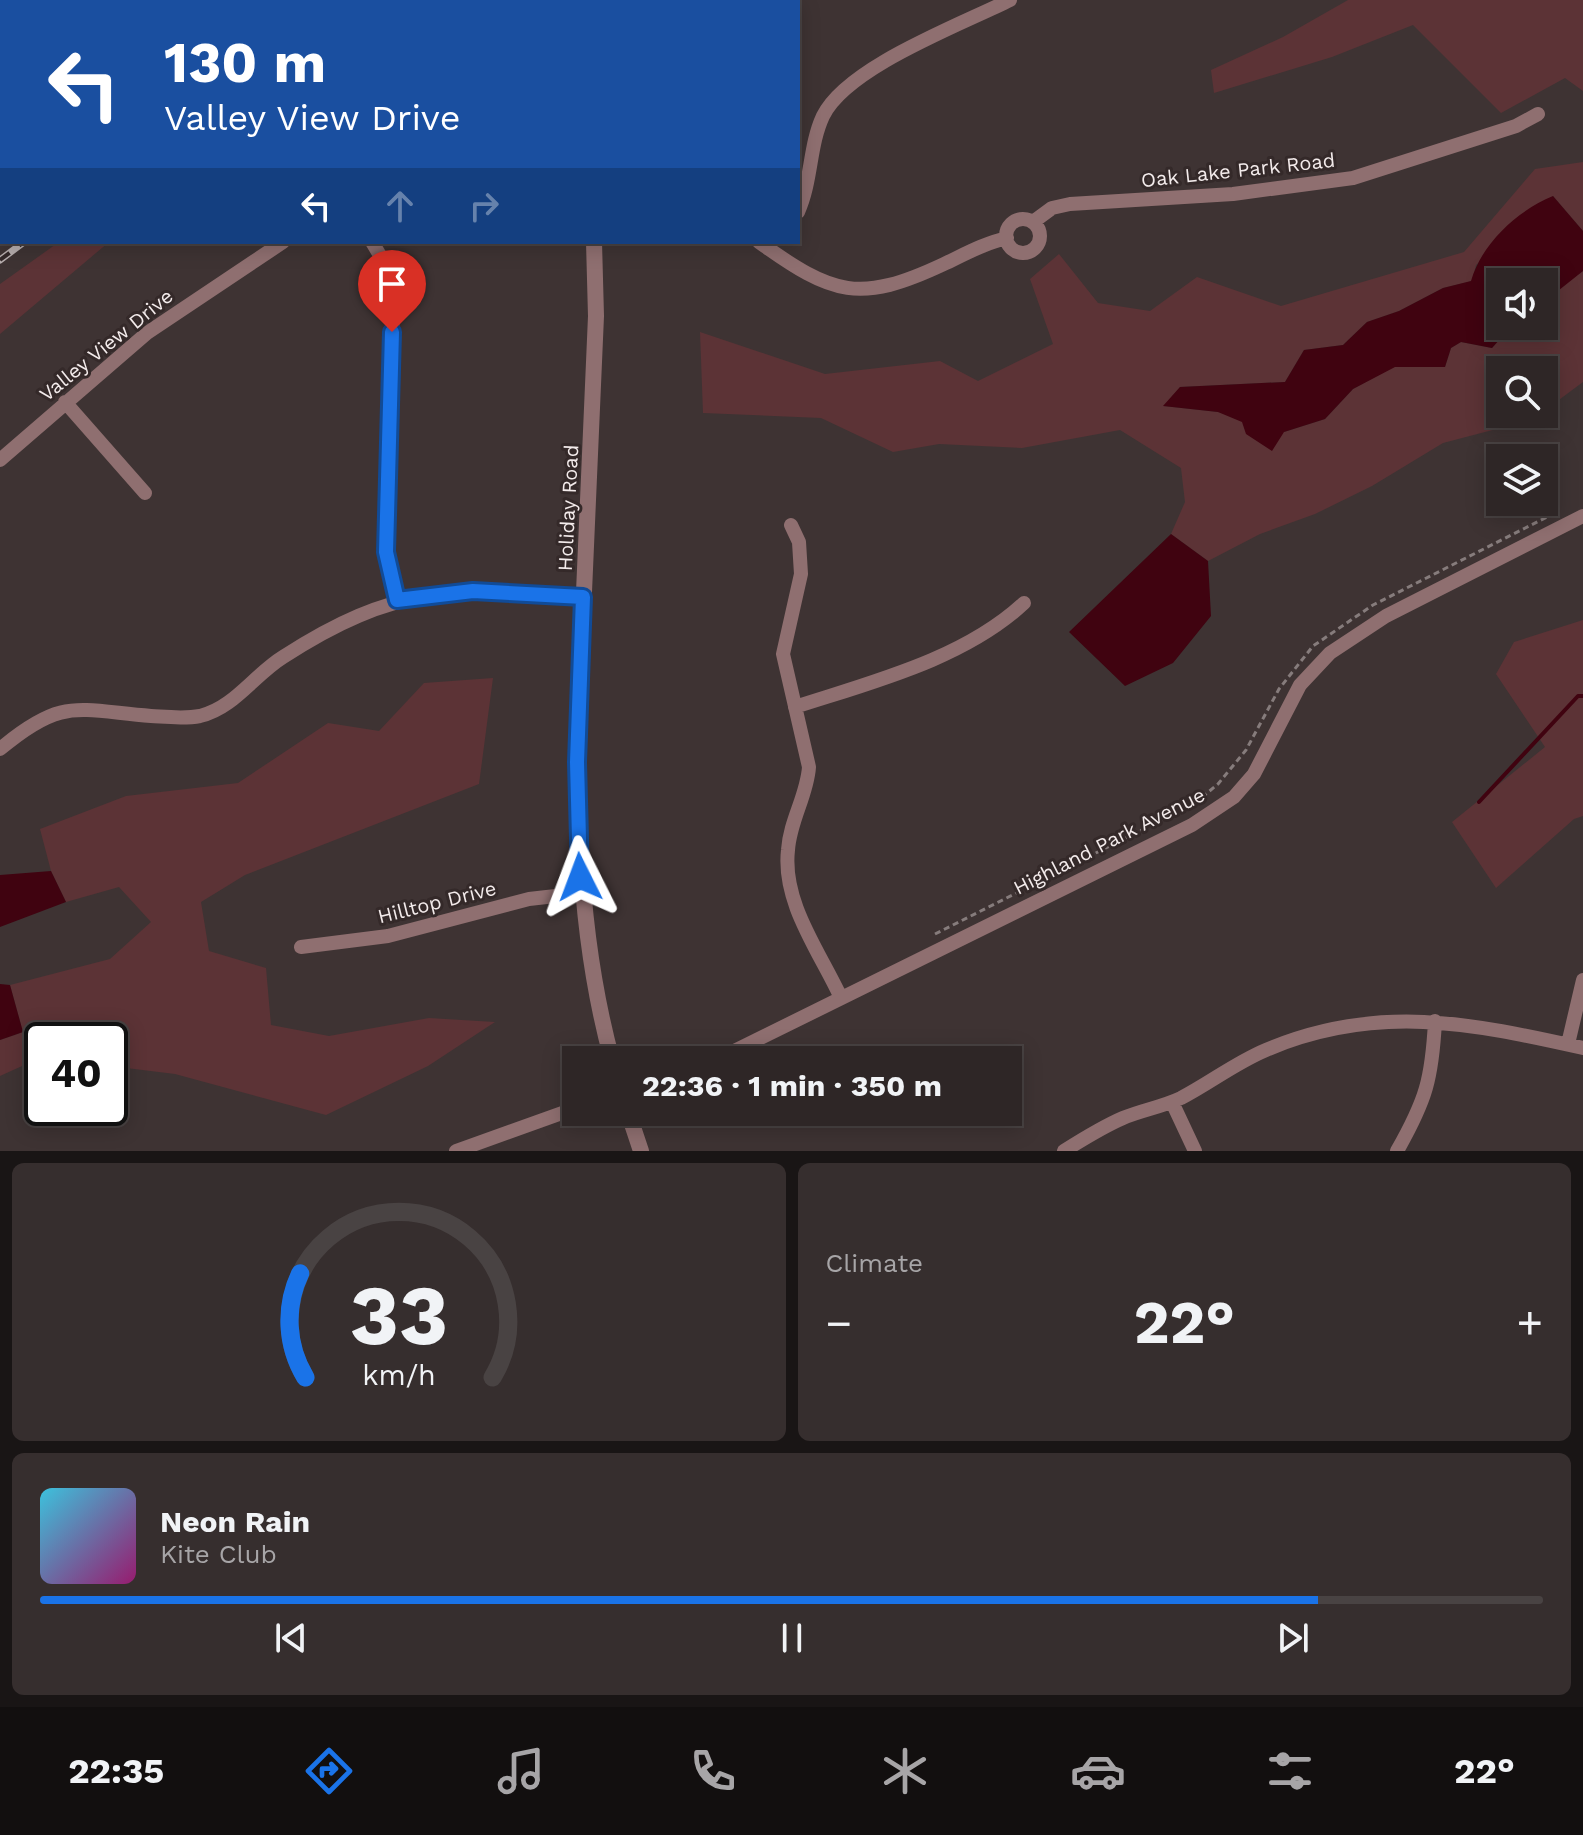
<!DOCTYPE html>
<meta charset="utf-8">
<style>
body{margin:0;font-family:"Work Sans",sans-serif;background:#362e2e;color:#f1f3f6;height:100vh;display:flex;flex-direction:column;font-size:30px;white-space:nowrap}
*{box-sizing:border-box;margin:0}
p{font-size:26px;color:#a7a5a7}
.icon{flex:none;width:44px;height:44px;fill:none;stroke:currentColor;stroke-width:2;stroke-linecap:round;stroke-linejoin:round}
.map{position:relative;height:1151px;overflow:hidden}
.sheet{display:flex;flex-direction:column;gap:12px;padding:12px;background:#191515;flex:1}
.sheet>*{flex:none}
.banner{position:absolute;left:0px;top:0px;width:800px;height:244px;box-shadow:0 4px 20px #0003,0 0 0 2px #494343;background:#1a4fa0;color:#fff;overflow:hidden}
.tools{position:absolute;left:1486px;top:268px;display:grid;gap:16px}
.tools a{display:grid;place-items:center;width:72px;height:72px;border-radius:0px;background:#2e2626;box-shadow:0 4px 20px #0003,0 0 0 2px #494343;font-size:40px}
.speed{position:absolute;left:24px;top:1022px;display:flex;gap:16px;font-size:40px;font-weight:700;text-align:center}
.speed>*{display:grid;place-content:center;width:104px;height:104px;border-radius:50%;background:#2e2626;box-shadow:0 4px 20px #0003,0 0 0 2px #494343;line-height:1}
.speed .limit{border:4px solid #111;border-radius:12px;background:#fff;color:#111}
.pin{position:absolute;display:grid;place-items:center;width:68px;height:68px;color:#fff;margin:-82px -34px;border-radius:50% 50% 50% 0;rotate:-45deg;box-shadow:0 0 8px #0007}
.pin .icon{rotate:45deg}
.me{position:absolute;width:88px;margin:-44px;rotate:357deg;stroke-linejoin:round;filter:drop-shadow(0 0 6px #0008)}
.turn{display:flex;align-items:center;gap:28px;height:168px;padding:0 32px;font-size:36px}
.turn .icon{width:104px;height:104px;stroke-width:2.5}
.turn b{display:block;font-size:56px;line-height:68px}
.lanes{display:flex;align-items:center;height:76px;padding:0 32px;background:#0003;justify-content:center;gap:40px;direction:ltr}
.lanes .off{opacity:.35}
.big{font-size:60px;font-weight:700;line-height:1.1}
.sheet .tile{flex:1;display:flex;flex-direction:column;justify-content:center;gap:12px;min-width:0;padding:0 28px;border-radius:12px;background:#362e2e}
.sheet .dial{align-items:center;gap:0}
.dial svg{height:208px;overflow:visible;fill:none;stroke:#494343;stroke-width:7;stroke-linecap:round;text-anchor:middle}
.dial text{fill:#f1f3f6;stroke:none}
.song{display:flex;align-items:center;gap:24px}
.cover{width:96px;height:96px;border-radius:12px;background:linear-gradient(135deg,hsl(190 70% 55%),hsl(320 70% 35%))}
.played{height:8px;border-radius:4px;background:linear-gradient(90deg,#1a73e8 85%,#494343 85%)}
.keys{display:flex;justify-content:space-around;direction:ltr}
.heat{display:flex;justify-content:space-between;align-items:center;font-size:44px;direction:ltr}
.sheet .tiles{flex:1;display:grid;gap:12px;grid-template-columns:1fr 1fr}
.tile:last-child{grid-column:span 2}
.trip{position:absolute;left:562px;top:1046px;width:460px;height:80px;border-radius:0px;background:#2e2626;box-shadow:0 4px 20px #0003,0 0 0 2px #494343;font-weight:700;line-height:80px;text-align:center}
.tabs{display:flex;height:128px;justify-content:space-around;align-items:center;background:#120f0f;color:#a7a5a7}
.tabs .icon{width:56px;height:56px}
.tabs .current{color:#1a73e8}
.tabs b{font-size:36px;color:#f1f3f6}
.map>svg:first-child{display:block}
.green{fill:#5c3336}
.water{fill:#400310}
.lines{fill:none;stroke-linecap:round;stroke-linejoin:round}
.stream{stroke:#400310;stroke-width:4}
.path{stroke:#867c7c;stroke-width:3;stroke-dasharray:6 4;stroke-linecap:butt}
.service{stroke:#8f6f70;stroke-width:7}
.minor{stroke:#8f6f70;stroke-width:14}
.tertiary{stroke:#8f6f70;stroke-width:16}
.secondary{stroke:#c18f90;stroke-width:16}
.rail-casing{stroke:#b7aeae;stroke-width:7}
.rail{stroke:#342929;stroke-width:4;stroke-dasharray:12;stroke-linecap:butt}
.route-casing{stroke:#114b97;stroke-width:20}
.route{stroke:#1a73e8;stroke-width:14}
.labels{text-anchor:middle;stroke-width:6;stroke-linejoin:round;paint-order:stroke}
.street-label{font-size:20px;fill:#f3ebeb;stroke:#342929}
</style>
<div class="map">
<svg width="1583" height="1151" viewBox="0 0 1583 1151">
<rect width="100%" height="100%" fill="#3e3333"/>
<path class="green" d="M1348 0H1583V91L1565 78 1501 113 1413 25 1332 57 1214 93 1211 70 1283 37Z
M1583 162V231L1553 196 1476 265 1472 281 1443 288 1399 311 1367 322 1343 345 1304 350 1285 382 1180 387 1164 406 1218 412 1284 432 1325 419 1353 389 1395 366 1445 367 1451 348 1461 342 1492 348 1500 339 1524 340 1534 326H1544L1545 298 1583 271V382L1544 411V370H1500V414H1539L1531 420 1443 443 1372 486 1315 514 1260 534 1208 561 1171 534 1185 502 1181 468 1120 430 1022 448 939 444 893 452 821 418 703 413 700 332 825 374 940 361 978 381 1053 344 1030 279 1059 254 1098 303 1150 311 1197 277 1281 306 1464 252 1535 169Z
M59 242H109L0 334V284Z
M1583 620V816L1574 819 1496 888 1452 822 1545 747 1496 674 1514 642Z
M493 678 479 784 245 875 201 902 209 951 266 968 271 1025 329 1036 429 1018 495 1022 428 1066 326 1115 175 1074 110 1066V1040H42V1057L0 1076V1040L23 1032 10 985 110 959 151 922 119 887 66 902 51 871 40 829 126 796 238 783 328 723 379 731 424 683Z"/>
<path class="water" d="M1553 196 1583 231V271L1544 302V282H1500V326H1534L1524 340 1500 339 1492 348 1461 342 1451 348 1445 367H1395L1353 389 1325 419 1284 432 1272 451 1246 434 1242 422 1218 412 1163 406 1180 387 1285 382 1304 350 1343 345 1367 322 1399 311 1443 288 1471 281C1482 243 1517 211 1553 196Z
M1171 534 1208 561 1211 616 1173 663 1125 686 1069 632Z
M51 871 66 902 0 927V875Z
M0 984 10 985 23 1032 0 1040Z"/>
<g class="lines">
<path class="stream" d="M1479 802 1578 696H1583"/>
<path class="path" d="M935 934 1195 803 1218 784 1246 750 1279 689 1313 646 1373 605 1547 517"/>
<path class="service" d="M188 0V2"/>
<path class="minor" d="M616 2V0
M798 212C812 181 809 146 823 116 847 67 960 25 1010 0
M1006 236a17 17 0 1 1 34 0a17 17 0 1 1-34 0Z
M1033 222 1052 208 1070 204 1233 194 1353 178 1516 126 1538 114
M372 242 384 262 393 301 386 552 397 600
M759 242C833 295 859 304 944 264 965 254 985 243 1007 238
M65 402 145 493
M0 460 147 333 283 242
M791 525 799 542 801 574 783 654 809 767C807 796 790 820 788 850 782 903 820 952 841 998
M795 707C872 682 964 659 1024 603
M0 749C62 697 76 710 151 716 168 717 184 719 200 716 234 708 254 675 283 657 394 585 455 586 583 597
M301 947 388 936 529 899 582 893
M1568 1044 1583 980
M716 1060 1192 825 1234 797 1254 774 1300 685 1330 653 1386 616 1583 516
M1172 1102 1195 1151
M456 1151 576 1108
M1064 1151C1083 1139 1102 1127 1123 1118 1142 1110 1162 1107 1181 1098 1210 1083 1235 1063 1266 1050 1376 1003 1471 1023 1583 1048
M1397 1151C1426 1100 1432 1079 1435 1021"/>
<path class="tertiary" d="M478 0 480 2
M594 242 596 316C592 423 586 531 582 638 576 781 574 920 612 1060
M628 1112 641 1151"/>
<path class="secondary" d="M248 2 250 0
M0 151 2 150"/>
<defs>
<path id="rail" d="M383 2 386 0
M0 260 24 242"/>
</defs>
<use href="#rail" class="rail-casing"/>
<use href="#rail" class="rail"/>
</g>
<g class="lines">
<defs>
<path id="route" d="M392 332 386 552 397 600 473 591 583 597 577 762 580 877"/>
</defs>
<use href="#route" class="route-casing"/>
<use href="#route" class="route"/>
</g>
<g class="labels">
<g class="street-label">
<text transform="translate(1238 170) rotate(-6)" y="7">Oak Lake Park Road</text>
<text transform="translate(106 345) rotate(-39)" y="7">Valley View Drive</text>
<text transform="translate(568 508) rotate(-87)" y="7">Holiday Road</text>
<text transform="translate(1109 841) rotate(-27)" y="7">Highland Park Avenue</text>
<text transform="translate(437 902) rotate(-14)" y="7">Hilltop Drive</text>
</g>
</g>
</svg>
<div class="tools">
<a><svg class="icon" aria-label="sound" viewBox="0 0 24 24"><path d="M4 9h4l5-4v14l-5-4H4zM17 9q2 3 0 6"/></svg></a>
<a><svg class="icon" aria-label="search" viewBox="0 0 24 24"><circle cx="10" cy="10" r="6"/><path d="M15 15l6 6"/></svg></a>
<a><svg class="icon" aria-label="layers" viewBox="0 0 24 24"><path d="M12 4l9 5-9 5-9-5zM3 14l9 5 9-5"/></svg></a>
</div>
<div class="speed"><div class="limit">40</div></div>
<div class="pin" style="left:392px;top:332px;background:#d93025"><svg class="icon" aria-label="arrive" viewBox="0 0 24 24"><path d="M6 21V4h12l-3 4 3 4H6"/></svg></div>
<svg class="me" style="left:580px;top:877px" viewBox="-20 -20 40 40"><path d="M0-17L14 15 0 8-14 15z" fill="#1a73e8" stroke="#fff" stroke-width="4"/></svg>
<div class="trip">22:36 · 1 min · 350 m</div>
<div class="banner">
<div class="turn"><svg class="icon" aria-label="left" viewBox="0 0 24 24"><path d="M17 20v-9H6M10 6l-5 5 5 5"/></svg><div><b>130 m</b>Valley View Drive</div></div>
<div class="lanes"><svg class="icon" aria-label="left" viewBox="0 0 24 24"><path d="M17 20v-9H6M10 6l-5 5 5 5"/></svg><svg class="icon off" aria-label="ahead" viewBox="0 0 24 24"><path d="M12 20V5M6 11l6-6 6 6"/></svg><svg class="icon off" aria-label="right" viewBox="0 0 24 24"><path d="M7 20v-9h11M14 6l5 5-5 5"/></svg></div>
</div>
</div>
<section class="sheet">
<div class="tiles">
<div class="tile dial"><svg viewBox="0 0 100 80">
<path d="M14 69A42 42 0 1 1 86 69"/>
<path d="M14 69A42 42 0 0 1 12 29" stroke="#1a73e8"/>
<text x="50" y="56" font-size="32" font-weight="700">33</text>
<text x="50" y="72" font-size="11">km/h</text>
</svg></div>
<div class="tile"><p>Climate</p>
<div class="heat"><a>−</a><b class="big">22°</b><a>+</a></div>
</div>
<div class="tile">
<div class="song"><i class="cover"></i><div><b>Neon Rain</b><p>Kite Club</p></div></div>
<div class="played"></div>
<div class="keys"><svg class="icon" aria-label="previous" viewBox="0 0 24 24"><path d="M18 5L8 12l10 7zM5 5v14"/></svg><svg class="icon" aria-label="pause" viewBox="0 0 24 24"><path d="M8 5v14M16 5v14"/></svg><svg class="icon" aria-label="next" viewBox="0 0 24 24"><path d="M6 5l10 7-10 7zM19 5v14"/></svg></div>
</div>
</div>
</section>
<nav class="tabs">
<b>22:35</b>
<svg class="icon current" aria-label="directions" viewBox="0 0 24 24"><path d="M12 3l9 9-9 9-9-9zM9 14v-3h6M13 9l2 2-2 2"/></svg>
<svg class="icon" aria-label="music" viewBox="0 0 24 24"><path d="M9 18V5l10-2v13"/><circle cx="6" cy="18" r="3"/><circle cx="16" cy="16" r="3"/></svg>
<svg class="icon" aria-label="phone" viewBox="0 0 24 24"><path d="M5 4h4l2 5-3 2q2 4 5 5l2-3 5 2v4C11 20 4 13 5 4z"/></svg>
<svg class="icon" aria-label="climate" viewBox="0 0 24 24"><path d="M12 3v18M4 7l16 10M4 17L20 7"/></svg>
<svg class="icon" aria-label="car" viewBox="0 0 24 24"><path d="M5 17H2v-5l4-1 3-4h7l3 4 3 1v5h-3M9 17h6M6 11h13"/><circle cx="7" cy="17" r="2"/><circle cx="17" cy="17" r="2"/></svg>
<svg class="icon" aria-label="filters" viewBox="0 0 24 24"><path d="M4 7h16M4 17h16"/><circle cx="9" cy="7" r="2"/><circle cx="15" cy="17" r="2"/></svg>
<b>22°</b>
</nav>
